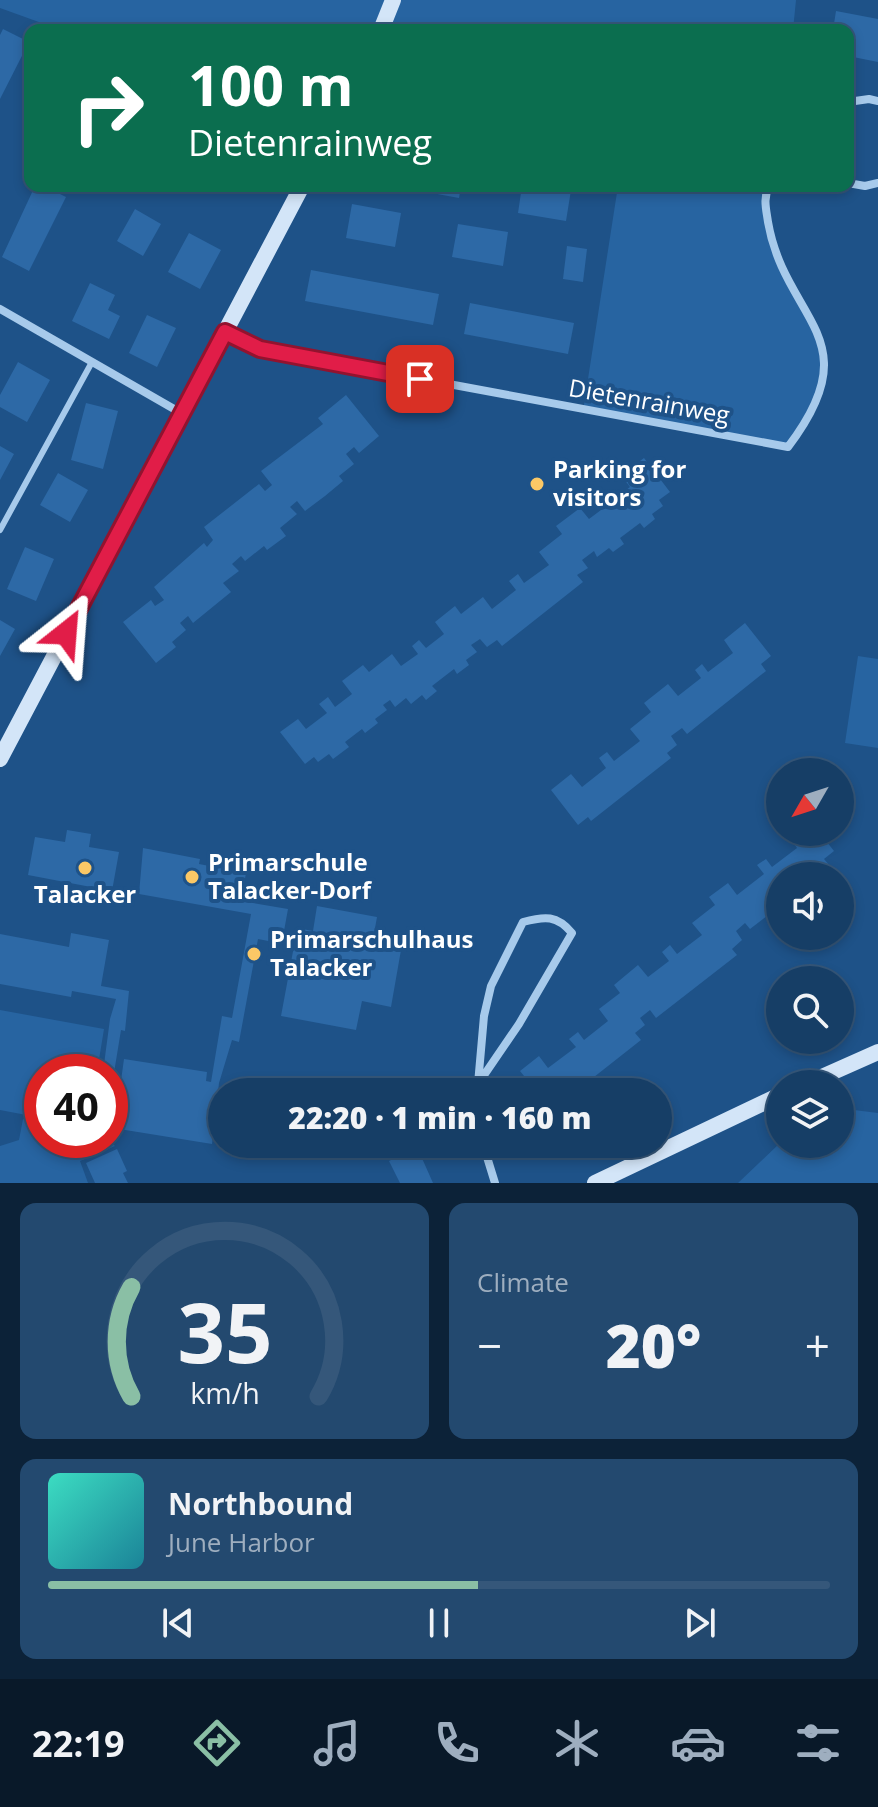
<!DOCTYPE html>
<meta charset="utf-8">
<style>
body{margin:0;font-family:"Open Sans",sans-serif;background:#23496f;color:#f1f3f6;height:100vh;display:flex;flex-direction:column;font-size:30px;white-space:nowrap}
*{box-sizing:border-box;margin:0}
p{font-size:26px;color:#9eaebf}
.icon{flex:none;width:44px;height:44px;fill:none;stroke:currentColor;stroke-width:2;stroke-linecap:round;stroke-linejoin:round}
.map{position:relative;height:1183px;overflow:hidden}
.drawer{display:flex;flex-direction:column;gap:20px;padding:20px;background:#0c2238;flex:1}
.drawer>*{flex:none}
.hud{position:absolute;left:24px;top:24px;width:830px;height:168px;border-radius:16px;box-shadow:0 4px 12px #0003,0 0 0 2px #35577a;background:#0b6e4f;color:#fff;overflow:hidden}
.needle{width:52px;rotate:231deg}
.tools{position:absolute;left:766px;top:758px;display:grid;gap:16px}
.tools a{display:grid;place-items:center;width:88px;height:88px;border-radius:50%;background:#163e66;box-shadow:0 4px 12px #0003,0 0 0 2px #35577a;font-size:40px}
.speed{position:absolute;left:24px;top:1054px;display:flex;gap:16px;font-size:40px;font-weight:700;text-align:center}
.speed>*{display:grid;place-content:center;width:104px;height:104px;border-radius:50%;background:#163e66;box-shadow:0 4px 12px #0003,0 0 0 2px #35577a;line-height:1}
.speed .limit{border:12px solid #d22;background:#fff;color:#111}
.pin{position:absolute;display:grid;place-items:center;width:68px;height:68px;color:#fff;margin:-34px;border-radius:16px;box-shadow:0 4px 12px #0006}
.me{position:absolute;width:88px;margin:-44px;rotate:28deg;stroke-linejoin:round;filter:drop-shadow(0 0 6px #0008)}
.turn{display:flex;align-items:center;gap:28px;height:168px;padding:0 32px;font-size:36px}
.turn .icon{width:104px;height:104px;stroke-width:2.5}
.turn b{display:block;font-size:56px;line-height:68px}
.big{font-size:60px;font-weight:800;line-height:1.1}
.drawer .card{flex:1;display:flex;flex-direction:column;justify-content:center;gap:12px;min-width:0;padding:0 28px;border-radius:16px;background:#23496f}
.drawer .dial{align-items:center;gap:0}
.dial svg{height:208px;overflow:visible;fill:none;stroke:#35577a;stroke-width:7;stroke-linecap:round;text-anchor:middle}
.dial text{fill:#f1f3f6;stroke:none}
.song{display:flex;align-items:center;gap:24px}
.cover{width:96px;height:96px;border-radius:12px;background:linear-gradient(135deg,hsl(170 70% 55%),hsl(190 70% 35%))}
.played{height:8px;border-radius:4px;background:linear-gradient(90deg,#8abfa5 55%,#35577a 55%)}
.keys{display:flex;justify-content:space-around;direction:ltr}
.heat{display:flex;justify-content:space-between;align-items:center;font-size:44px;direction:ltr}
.drawer .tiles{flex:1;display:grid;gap:20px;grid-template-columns:1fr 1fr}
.card:last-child{grid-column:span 2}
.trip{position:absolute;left:208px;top:1078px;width:464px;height:80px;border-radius:40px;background:#163e66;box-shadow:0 4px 12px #0003,0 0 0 2px #35577a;font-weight:800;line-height:80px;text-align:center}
.dock{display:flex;height:128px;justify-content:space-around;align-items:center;background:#091929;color:#9eaebf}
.dock .icon{width:56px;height:56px}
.dock .selected{color:#8abfa5}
.dock b{font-size:36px;color:#f1f3f6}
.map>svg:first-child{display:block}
.green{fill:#2764a1}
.building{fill:#2d69a6}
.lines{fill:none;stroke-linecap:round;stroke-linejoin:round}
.lane{stroke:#a7caeb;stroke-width:6}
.street{stroke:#a7caeb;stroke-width:8}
.secondary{stroke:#d3e5f8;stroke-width:16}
.route-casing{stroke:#92132f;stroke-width:20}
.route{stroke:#e11d48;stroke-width:14}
.poi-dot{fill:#fbc866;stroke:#1e5288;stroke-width:3}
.labels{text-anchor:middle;stroke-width:8;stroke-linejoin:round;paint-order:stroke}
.street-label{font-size:24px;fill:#fff;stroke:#1e5288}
.poi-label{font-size:24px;font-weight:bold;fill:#fff;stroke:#1e5288;text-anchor:start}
</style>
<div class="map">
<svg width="878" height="1183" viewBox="0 0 878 1183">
<rect width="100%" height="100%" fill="#1e5288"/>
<path class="green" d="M0 0H796L793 30H61L0 8Z
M618 186H769C743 245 832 314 824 375 822 394 798 429 788 447L583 411Z
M858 656 878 659V748L845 743Z
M0 1010 104 1029 97 1072H42V1118L0 1110Z
M846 1109 878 1113V1183H738L780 1143 840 1144V1110Z
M23 1119 42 1122V1140H109L115 1146 80 1161 88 1183H0V1146L19 1140Z"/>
<path class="building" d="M836 11 878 19V62L848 56V30H833Z
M3 29 29 42 0 99V35Z
M35 186H44L66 197 29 271 2 257Z
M411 186H461L459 198 410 189Z
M522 186 571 190 566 221 518 213Z
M352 204 401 213 395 247 346 238Z
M135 209 161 224 143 256 117 241Z
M458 224 508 232 503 266 452 257Z
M189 233 221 250 200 289 168 272Z
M567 246 587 249 583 282 563 279Z
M311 270 439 294 433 325 305 301Z
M90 283 115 295 108 310 120 316 109 339 72 321Z
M470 303 574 323 568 354 464 334Z
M147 315 176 328 157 367 129 353Z
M18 362 50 380 27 422 0 407V395Z
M346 395 379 436 359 453 354 447 346 454 354 464 339 476 343 481 325 496 305 511 297 501 290 507 297 514 280 528 286 536 267 550 264 546 245 561 241 556 232 564 239 571 223 583 231 592 193 623 188 616 180 623 186 630 172 642 176 647 156 663 123 622 151 600 155 606 164 600 154 587 204 543 207 547 213 540 204 527 259 484 265 491 272 485 261 471 323 424 318 418Z
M86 403 118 411 103 469 71 460Z
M0 446 14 454 0 480Z
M644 458 670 492 659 500 663 506 652 514 655 519 644 528 640 523 620 538 624 544 613 552 609 548 597 557 594 551 582 560 588 568 577 575 583 582 502 646 497 640 487 647 480 639 471 645 477 652 466 660 469 665 457 674 454 669 432 686 437 691 426 700 422 695 411 704 406 698 395 707 390 700 383 705 387 710 375 719 378 723 365 733 362 729 345 742 349 747 333 759 329 754 318 762 314 757 305 764 280 732 298 719 306 729 327 713 319 704 328 697 335 707 352 694 342 681 363 665 369 672 392 654 401 666 418 654 412 646 419 640 426 648 444 634 435 622 455 606 461 614 483 597 492 609 516 590 509 581 518 574 524 583 549 565 539 552 562 534 556 526 580 508 589 519 605 507 598 498 607 492 613 500 630 487 621 475Z
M58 473 88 490 70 522 40 505Z
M25 547 54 559 36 601 7 589Z
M0 620 15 629 0 656Z
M745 623 771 656 761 664 766 671 687 734 682 728 671 736 677 745 667 753 671 758 591 821 588 817 578 825 551 790 571 774 582 787 606 768 599 758 607 752 614 761 640 741 630 729 651 712 644 703 668 684 678 696 701 678 695 670 702 664 708 672 733 653 724 640Z
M67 830 91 834 89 847 119 852 112 891 28 875 35 837 65 842Z
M792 832H819L834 851 824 859 830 866 818 876H780V906L750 929 745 923 736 931 742 940 732 949 737 955 656 1018 650 1010 640 1018 645 1025 635 1033 641 1040 575 1092H537L520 1071 539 1056 548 1068 576 1047 569 1039 578 1032 584 1040 608 1021 599 1009 620 993 614 985 638 965 648 977 669 961 662 952 670 945 677 954 702 935 692 923 715 905 709 897 728 883 737 895 764 874 757 865 766 859 772 867 797 848 788 835Z
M143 848 200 859 199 864 246 873 241 901 288 909 284 931 296 934 297 928 313 931 317 906 377 917 372 945 401 950 391 1007 362 1001 356 1030 281 1016 294 946 258 939 239 1042 232 1040 219 1083 212 1144 113 1128 117 1105 110 1103V1093L119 1095 124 1059 207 1072 206 1081 211 1082 222 1016 232 1018 251 914 139 894Z
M71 933 109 940 101 986 129 991 125 1031 121 1030 112 1085 110 1072H103L110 1019 116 999 72 991 71 997 0 984V934L69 947Z
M417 1147 433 1183H400L389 1161Z
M117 1149 127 1171 123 1173 128 1183H95L86 1163Z"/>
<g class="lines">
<path class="lane" d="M0 530 92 362"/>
<path class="street" d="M848 102 869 99 878 101
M848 183 865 186 878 183
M0 309 181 413
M225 332 260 349 788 447C872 337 785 321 768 222 766 208 763 199 769 186
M478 1084 519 1024 572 933C557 915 545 916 523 922L491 986 484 1016 478 1084 479 1092
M483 1144 495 1183"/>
<path class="secondary" d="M381 30 393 0
M0 759 302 186
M806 1084 878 1052
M595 1183 780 1095"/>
</g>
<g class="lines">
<defs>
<path id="route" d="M66 633 225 332 260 349 420 379"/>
</defs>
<use href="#route" class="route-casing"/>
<use href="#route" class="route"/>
</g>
<g class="poi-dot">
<circle cx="537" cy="484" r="8"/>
<circle cx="85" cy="868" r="8"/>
<circle cx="192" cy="877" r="8"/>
<circle cx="254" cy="954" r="8"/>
</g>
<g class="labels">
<g class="street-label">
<text transform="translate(649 402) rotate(10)" y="8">Dietenrainweg</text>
</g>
<g class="poi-label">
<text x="553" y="478">Parking for<tspan x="553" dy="28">visitors</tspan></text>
<text x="208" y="871">Primarschule<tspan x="208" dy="28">Talacker-Dorf</tspan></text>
<text x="85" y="903" text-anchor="middle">Talacker</text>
<text x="270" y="948">Primarschulhaus<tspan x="270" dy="28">Talacker</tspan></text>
</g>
</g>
</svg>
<div class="tools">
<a><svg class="needle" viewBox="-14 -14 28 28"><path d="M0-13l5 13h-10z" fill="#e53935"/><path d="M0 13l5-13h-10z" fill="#9eaebf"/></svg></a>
<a><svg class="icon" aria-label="sound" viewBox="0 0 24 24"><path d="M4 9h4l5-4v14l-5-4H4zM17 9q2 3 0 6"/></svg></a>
<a><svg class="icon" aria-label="search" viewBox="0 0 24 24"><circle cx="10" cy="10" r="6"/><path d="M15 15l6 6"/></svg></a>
<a><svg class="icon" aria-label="layers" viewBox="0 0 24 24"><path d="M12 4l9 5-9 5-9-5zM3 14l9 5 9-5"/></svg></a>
</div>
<div class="speed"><div class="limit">40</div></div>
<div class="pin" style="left:420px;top:379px;background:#d93025"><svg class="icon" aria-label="arrive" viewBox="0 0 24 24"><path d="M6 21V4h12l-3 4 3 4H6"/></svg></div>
<svg class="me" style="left:66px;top:633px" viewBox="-20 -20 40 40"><path d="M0-17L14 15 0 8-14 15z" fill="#e11d48" stroke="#fff" stroke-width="4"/></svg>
<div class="trip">22:20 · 1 min · 160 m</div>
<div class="hud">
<div class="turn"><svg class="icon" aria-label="right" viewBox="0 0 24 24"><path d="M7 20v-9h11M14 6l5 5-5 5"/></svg><div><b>100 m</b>Dietenrainweg</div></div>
</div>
</div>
<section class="drawer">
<div class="tiles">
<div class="card dial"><svg viewBox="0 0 100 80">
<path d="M14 69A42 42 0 1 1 86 69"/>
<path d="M14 69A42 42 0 0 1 14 27" stroke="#8abfa5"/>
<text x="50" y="56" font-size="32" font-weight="700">35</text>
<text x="50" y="72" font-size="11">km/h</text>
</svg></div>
<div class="card"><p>Climate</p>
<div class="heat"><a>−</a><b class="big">20°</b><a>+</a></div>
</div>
<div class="card">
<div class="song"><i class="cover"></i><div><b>Northbound</b><p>June Harbor</p></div></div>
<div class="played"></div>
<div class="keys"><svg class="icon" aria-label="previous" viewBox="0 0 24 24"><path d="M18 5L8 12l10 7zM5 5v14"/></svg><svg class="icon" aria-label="pause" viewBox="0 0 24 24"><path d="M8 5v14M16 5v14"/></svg><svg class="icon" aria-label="next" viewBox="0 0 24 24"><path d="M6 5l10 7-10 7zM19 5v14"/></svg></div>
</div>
</div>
</section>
<nav class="dock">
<b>22:19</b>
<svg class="icon selected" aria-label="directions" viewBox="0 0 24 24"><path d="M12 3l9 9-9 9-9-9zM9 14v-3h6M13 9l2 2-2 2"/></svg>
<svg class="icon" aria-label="music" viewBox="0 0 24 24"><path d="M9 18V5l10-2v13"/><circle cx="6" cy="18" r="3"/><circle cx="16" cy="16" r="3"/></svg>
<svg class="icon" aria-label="phone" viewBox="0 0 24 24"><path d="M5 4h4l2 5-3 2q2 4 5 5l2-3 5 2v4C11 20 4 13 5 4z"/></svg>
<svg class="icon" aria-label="climate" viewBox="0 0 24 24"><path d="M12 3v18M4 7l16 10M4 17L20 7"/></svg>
<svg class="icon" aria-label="car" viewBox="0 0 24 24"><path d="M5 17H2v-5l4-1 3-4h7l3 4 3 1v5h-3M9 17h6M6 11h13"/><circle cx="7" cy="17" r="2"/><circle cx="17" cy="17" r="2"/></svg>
<svg class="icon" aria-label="filters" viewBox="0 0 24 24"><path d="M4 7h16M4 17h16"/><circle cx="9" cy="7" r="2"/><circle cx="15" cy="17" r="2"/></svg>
</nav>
